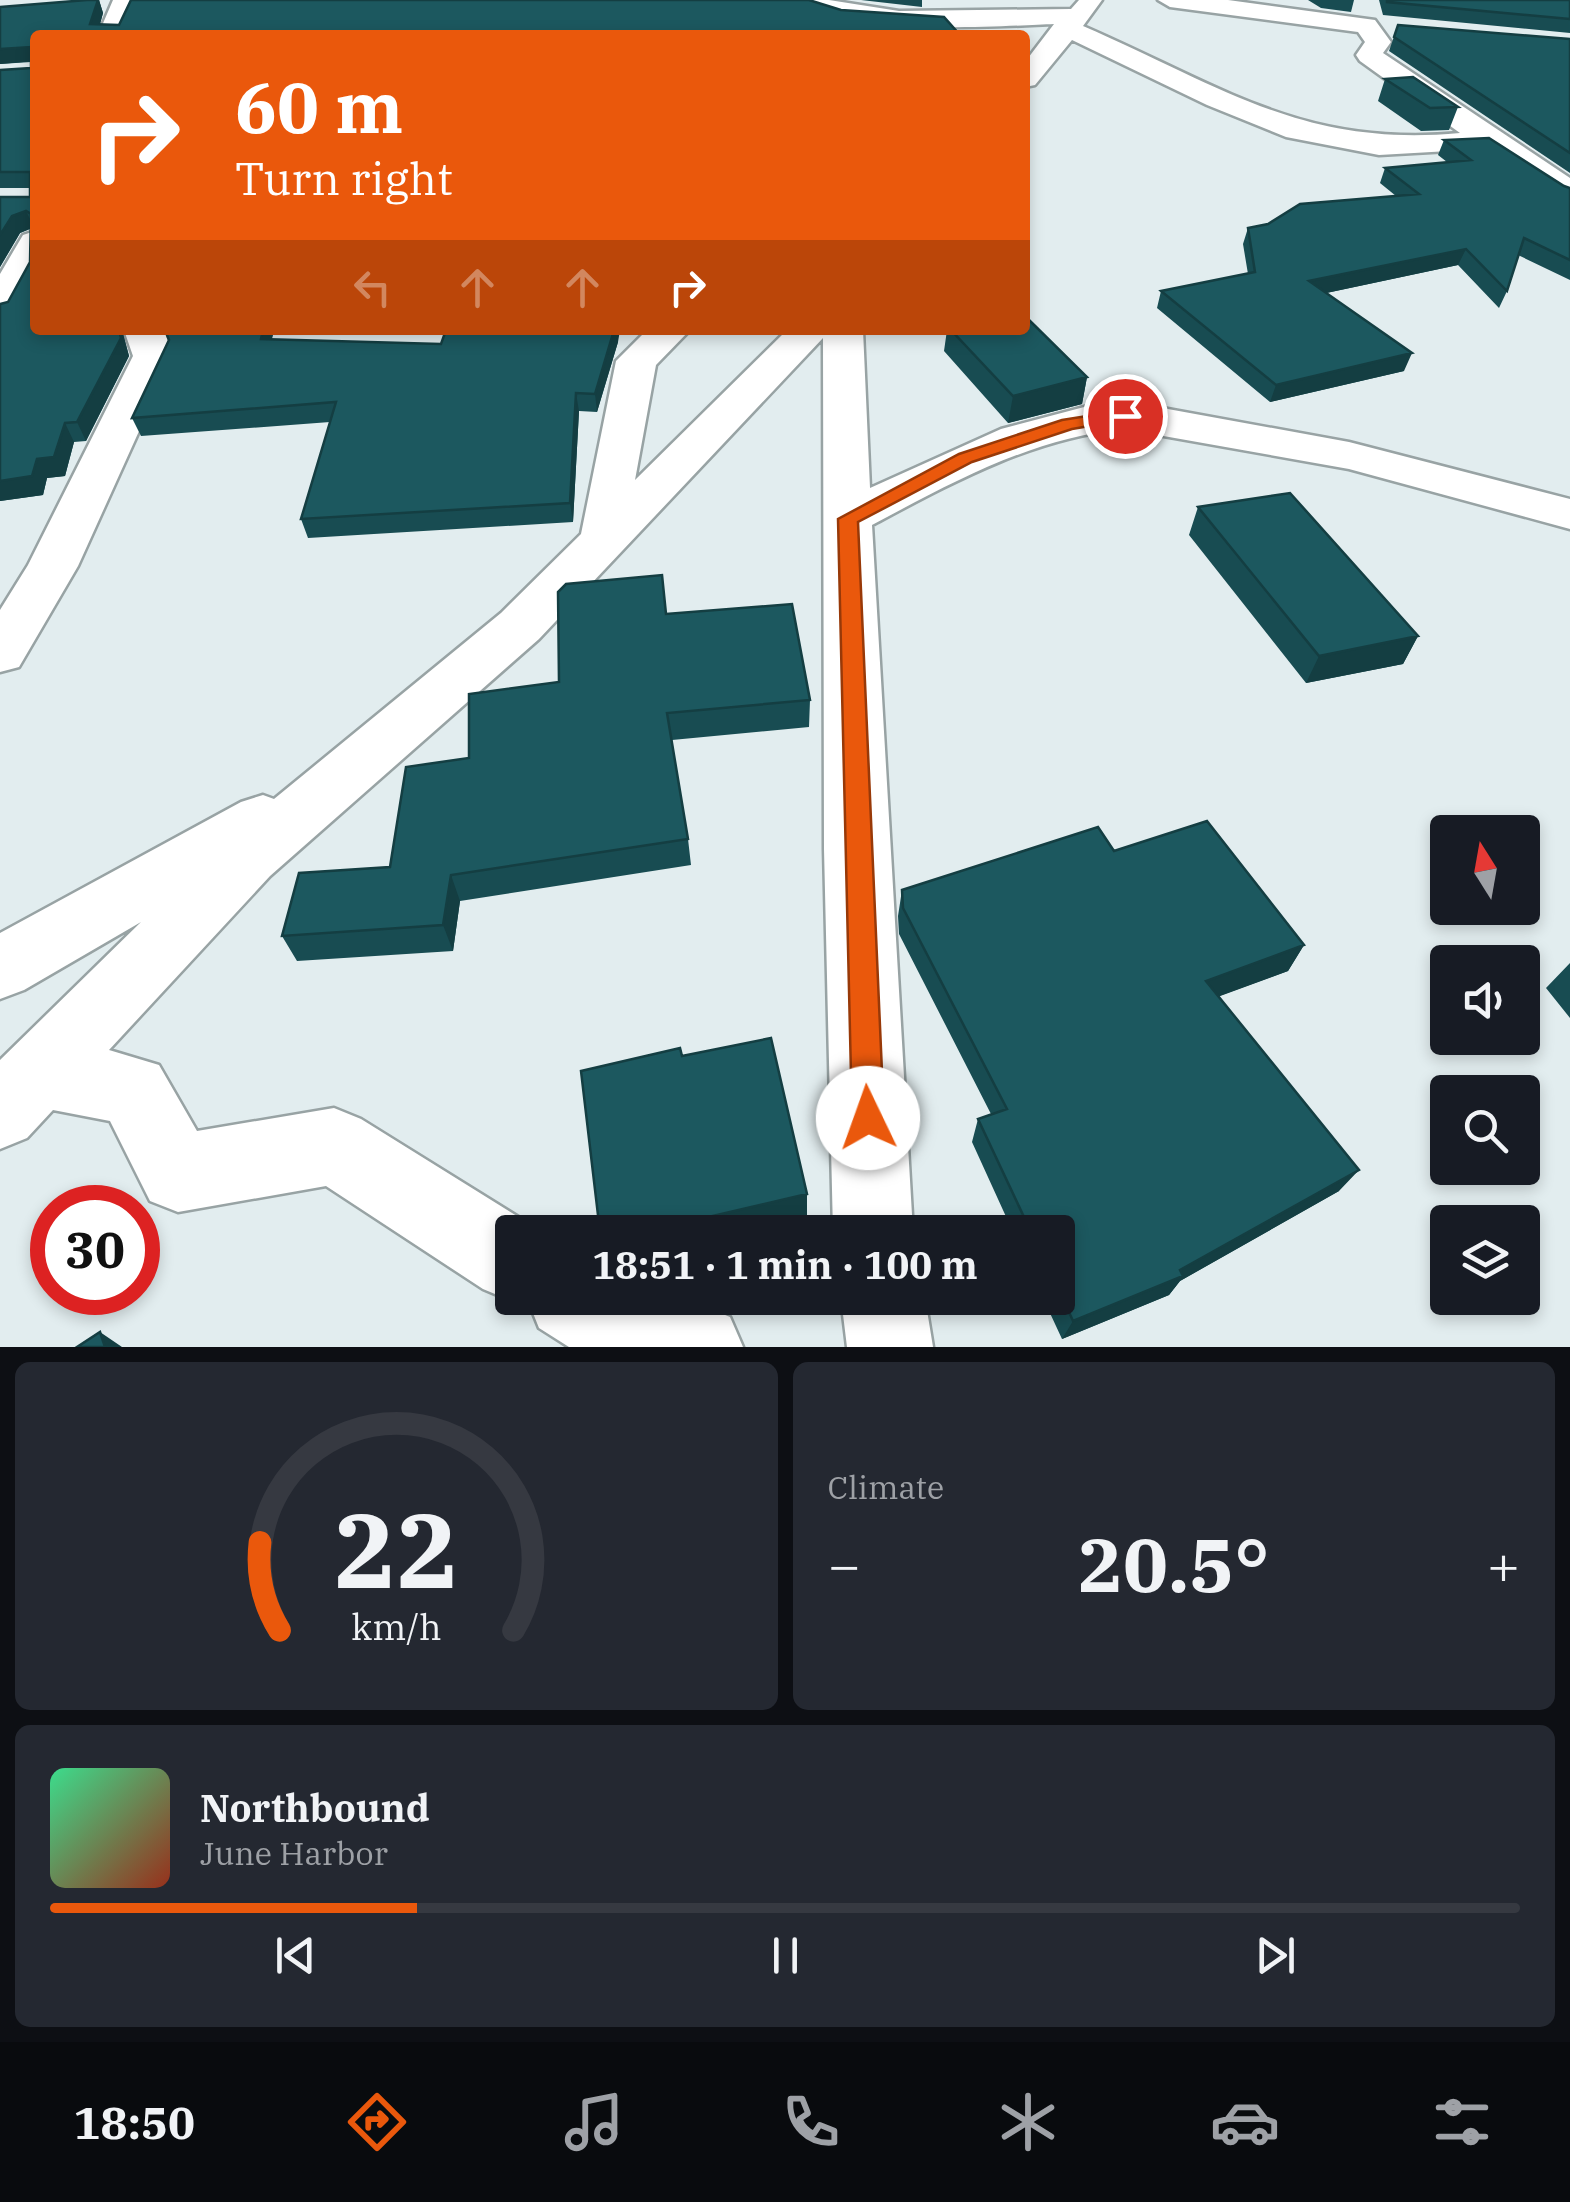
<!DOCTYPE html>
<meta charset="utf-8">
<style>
body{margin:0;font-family:"IBM Plex Serif",serif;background:#242831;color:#f1f3f6;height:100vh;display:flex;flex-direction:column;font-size:38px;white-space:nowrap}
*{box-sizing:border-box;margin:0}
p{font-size:32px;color:#9ea1a6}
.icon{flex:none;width:55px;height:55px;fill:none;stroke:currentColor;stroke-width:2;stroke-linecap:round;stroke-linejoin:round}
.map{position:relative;height:1347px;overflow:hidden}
.details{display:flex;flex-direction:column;gap:15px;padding:15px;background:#0d0f14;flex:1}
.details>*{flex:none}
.hud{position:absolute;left:30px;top:30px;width:1000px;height:305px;border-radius:10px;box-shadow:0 5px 15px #0003;background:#ea580c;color:#fff;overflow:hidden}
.needle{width:65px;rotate:349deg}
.controls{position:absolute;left:1430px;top:815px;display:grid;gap:20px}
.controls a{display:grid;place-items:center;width:110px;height:110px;border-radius:10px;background:#171b24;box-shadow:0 5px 15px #0003;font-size:50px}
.speed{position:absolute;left:30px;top:1185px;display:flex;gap:20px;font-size:50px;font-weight:700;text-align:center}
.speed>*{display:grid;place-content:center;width:130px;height:130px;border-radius:50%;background:#171b24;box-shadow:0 5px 15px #0003;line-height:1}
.speed .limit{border:15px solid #d22;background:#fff;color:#111}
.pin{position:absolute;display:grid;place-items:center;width:85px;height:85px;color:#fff;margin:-42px;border:5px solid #fff;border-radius:50%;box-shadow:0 2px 10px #0007}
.me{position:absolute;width:110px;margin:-55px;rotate:357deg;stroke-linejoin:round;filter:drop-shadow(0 0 8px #0008)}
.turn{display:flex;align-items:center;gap:35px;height:210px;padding:0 40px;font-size:45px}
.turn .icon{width:130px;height:130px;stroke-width:2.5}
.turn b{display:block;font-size:70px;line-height:85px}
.lanes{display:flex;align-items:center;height:95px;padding:0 40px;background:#0003;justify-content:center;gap:50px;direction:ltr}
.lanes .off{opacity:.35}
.big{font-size:75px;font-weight:700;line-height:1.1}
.details .tile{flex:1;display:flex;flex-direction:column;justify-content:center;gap:15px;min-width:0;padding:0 35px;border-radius:15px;background:#242831}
.details .dial{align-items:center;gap:0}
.dial svg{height:260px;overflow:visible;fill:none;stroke:#363941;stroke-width:7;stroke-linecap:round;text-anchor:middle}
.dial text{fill:#f1f3f6;stroke:none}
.song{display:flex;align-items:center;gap:30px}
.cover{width:120px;height:120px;border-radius:15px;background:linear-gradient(135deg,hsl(150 70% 55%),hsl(10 70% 35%))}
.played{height:10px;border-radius:5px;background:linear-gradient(90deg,#ea580c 25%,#363941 25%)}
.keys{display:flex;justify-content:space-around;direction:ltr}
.heat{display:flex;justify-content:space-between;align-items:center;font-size:55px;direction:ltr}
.details .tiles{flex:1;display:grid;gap:15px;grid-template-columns:1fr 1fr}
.tile:last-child{grid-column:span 2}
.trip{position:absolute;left:495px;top:1215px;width:580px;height:100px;border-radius:10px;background:#171b24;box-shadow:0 5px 15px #0003;font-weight:700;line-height:100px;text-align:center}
.dock{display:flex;height:160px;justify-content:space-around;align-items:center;background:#090b0e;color:#9ea1a6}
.dock .icon{width:70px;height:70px}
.dock .selected{color:#ea580c}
.dock b{font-size:45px;color:#f1f3f6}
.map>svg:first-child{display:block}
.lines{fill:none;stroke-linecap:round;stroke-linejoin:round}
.minor-casing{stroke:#98a3a4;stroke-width:5}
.minor{fill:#fff;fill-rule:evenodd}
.wall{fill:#184c52}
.shaded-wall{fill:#143e42}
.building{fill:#1c585f;stroke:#143e42;stroke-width:2.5}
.route{fill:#ea580c;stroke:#983908;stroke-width:2.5}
</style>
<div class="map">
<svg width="1570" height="1347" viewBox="0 0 1570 1347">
<rect width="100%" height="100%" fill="#e2edef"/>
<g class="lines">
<defs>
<path id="minor" d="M113 0H137L124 35H98Z
M794 0H829L899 11 1071 9 1079 0H1102L1083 26C1220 85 1302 148 1460 133L1360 61 1356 55 1365 42 1358 32 1170 7 1158 0H1228L1375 20 1391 42 1383 53 1570 178V202L1558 199 1484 149 1379 155 1286 137 1207 105 1072 40 1035 85 1025 87V62L1054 24C1002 26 828 38 794 0Z
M35 231V278L14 318 0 322V274L23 235Z
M124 330H164L173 356 78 566 19 667 0 672V610L28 565 133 356Z
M647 330H690L656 365 635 480 787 330H863L870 488 1001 429 1088 406 1135 403 1349 442 1570 499V529L1349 469 1124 429C1032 438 953 482 872 525L913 1232H833L824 849 823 338 539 639 270 876 109 1050 159 1065 197 1131 334 1108 361 1119 541 1231 512 1232V1298H520L512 1301 483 1289 326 1186 178 1212 150 1201 110 1121 53 1110 27 1138 0 1149V1060L141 922 24 990 0 999V933L241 802 263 795 274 799 501 613 581 534 616 361Z
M527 1298C594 1294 668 1291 730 1317L743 1347H569L539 1328Z
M841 1298H925L933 1347H847Z"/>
</defs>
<use href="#minor" class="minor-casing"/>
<use href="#minor" class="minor"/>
</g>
<path class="wall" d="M87 0H99L103 13 100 24 119 25 131 0H809L841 10 944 17 960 35H35V330H122L129 356 86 441 74 442 65 476 47 478 43 495 0 501V304L8 302 30 262V229L20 233 0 267V197H30V188H0V70L31 68V62L0 64V7Z
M861 0H922V7Z
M1308 0H1354L1351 12 1321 8Z
M1379 0H1570V33L1383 15Z
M1398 25 1570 39V173L1389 51Z
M1385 79 1458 107 1449 130 1421 131 1378 101Z
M1444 140 1570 188V280L1518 255 1507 291 1499 308 1458 265 1326 293 1404 371 1270 402 1157 308 1161 291 1248 274 1243 244 1248 228 1396 196 1380 183 1385 168 1447 162 1438 155Z
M165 330H274L272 339 441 344 618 342 597 412 579 411 573 522 308 538 301 519 330 422 141 436 132 418 169 340Z
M947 330H1025L1087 377 1082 404 1008 423 944 351Z
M1198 507 1418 636 1403 664 1306 683 1189 535Z
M559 682 810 700 809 727 672 740 688 839 691 865 460 901 453 951 297 961 282 936 390 867 469 758Z
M1114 851 1304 945 1288 971 1219 996 1339 1191 1180 1281 1169 1295 1062 1339 1043 1298H1058V1232H1013L972 1142 978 1119 991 1114 899 934 898 916 902 890Z
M1570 963V1018L1546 988Z"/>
<path class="shaded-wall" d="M99 0 103 13 97 35 90 24Z
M31 47 35 61 0 64V49Z
M26 211 34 227 20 233 0 267V235L12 216Z
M1466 249 1458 265 1303 298 1309 281Z
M119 330H122L129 356 86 441 77 422Z
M263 330H274L267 357 261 339Z
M614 330H620L618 342 597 412 595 394Z
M1412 353 1404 371 1270 402 1276 385Z
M1087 377 1082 404 1008 423 1013 396Z
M576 393 579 411 573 522 570 503Z
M65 423 74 442 65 476 47 478 43 495 0 501V481L37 459Z
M1418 636 1403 664 1306 683 1319 656Z
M451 875 460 901 453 951 443 925Z
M1304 945 1288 971 1193 1006 1206 981Z
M1359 1170 1339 1191 1180 1281 1169 1295 1062 1339 1073 1321 1180 1270Z
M807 1194V1215L732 1232H644Z
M100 1332 122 1347H105Z"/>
<path class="building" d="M87 0H98L90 24 119 25 131 0H809L841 10 944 17 960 35H35V330H119L121 338 77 422 65 423 54 457 37 459 32 476 0 481V304L8 302 30 262 31 214 26 211 12 216 0 235V197H30V172H0V70L31 68V47L0 49V7Z
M1387 0H1570V19L1387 2Z
M1398 25 1570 39V153L1394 37Z
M1413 77 1458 107 1430 108 1385 79Z
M1489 138 1564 186 1570 188V260L1524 238 1507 291 1466 249 1309 281 1412 353 1276 385 1161 291 1255 272 1248 228 1268 224 1300 204 1419 194 1385 168 1471 160 1444 140Z
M1025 316 1087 377 1013 396 951 330H1025Z
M165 330H263L261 339 441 344 446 330H614L595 394 576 393 570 503 301 519 336 402 132 418 169 340Z
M1290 493 1418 636 1319 656 1198 507Z
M662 575 666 614 792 604 810 700 667 713 688 839 451 875 443 925 282 936 299 873 390 867 406 767 469 758V694L559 682 558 592 566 584Z
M1207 821 1304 945 1206 981 1359 1170 1180 1270 1183 1276 1073 1321 1058 1288V1232H1031L978 1119 1007 1109 903 908 902 890 1098 827 1114 851Z
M771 1038 807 1194 644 1232H600L581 1071 680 1048 682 1056Z
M100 1332 105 1347H77Z"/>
<path class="route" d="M1125 410 1131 412V419L1072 429 972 462 858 522 884 1118 879 1128 868 1133 857 1128 852 1118 838 519 959 454 1062 420Z"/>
</svg>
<div class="controls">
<a><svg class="needle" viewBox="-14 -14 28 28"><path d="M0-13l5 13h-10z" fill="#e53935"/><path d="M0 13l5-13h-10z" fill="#9ea1a6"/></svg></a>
<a><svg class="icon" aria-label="sound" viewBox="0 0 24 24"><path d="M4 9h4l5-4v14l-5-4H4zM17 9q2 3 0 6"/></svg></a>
<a><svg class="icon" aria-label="search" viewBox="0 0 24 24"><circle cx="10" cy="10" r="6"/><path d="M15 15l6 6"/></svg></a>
<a><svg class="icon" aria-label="layers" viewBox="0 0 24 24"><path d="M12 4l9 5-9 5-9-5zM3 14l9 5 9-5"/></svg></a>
</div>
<div class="speed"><div class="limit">30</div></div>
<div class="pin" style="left:1125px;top:416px;background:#d93025"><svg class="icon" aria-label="arrive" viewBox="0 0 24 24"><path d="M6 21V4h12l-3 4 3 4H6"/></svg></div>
<svg class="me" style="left:868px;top:1118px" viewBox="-20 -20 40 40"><circle r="19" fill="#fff"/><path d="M0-13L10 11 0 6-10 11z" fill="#ea580c"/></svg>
<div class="trip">18:51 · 1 min · 100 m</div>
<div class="hud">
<div class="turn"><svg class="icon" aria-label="right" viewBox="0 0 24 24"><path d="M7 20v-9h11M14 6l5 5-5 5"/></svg><div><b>60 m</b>Turn right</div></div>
<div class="lanes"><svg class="icon off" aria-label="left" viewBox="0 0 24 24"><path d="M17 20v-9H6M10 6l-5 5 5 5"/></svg><svg class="icon off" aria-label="ahead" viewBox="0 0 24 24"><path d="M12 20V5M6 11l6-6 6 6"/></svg><svg class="icon off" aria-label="ahead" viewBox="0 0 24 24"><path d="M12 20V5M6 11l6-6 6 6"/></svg><svg class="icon" aria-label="right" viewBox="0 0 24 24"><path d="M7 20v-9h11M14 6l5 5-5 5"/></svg></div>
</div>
</div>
<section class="details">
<div class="tiles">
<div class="tile dial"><svg viewBox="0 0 100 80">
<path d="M14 69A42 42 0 1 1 86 69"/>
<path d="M14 69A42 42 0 0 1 8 42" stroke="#ea580c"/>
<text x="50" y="56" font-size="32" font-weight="700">22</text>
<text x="50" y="72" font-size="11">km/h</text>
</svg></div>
<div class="tile"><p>Climate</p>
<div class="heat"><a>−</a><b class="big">20.5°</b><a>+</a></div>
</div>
<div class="tile">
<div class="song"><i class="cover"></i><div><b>Northbound</b><p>June Harbor</p></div></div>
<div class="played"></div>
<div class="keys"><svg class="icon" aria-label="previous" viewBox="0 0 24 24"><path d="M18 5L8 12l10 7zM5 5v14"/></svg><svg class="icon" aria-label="pause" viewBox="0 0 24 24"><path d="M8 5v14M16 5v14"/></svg><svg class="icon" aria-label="next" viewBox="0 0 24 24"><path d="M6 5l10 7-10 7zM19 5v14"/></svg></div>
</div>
</div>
</section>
<nav class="dock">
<b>18:50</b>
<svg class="icon selected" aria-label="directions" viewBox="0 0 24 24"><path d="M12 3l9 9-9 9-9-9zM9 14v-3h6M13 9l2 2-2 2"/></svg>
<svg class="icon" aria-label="music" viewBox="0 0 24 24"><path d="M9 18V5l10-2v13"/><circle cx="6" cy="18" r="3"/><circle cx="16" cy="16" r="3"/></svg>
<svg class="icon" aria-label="phone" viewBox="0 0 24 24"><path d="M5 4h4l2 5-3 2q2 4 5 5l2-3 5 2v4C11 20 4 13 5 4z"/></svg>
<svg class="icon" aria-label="climate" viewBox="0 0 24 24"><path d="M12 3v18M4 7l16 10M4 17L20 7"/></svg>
<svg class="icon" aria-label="car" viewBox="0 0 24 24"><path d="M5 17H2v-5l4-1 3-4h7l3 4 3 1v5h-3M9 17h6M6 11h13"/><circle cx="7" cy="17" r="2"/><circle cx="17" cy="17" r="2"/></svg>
<svg class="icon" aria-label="filters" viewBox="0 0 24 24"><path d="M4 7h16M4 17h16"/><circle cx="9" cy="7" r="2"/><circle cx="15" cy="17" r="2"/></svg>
</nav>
